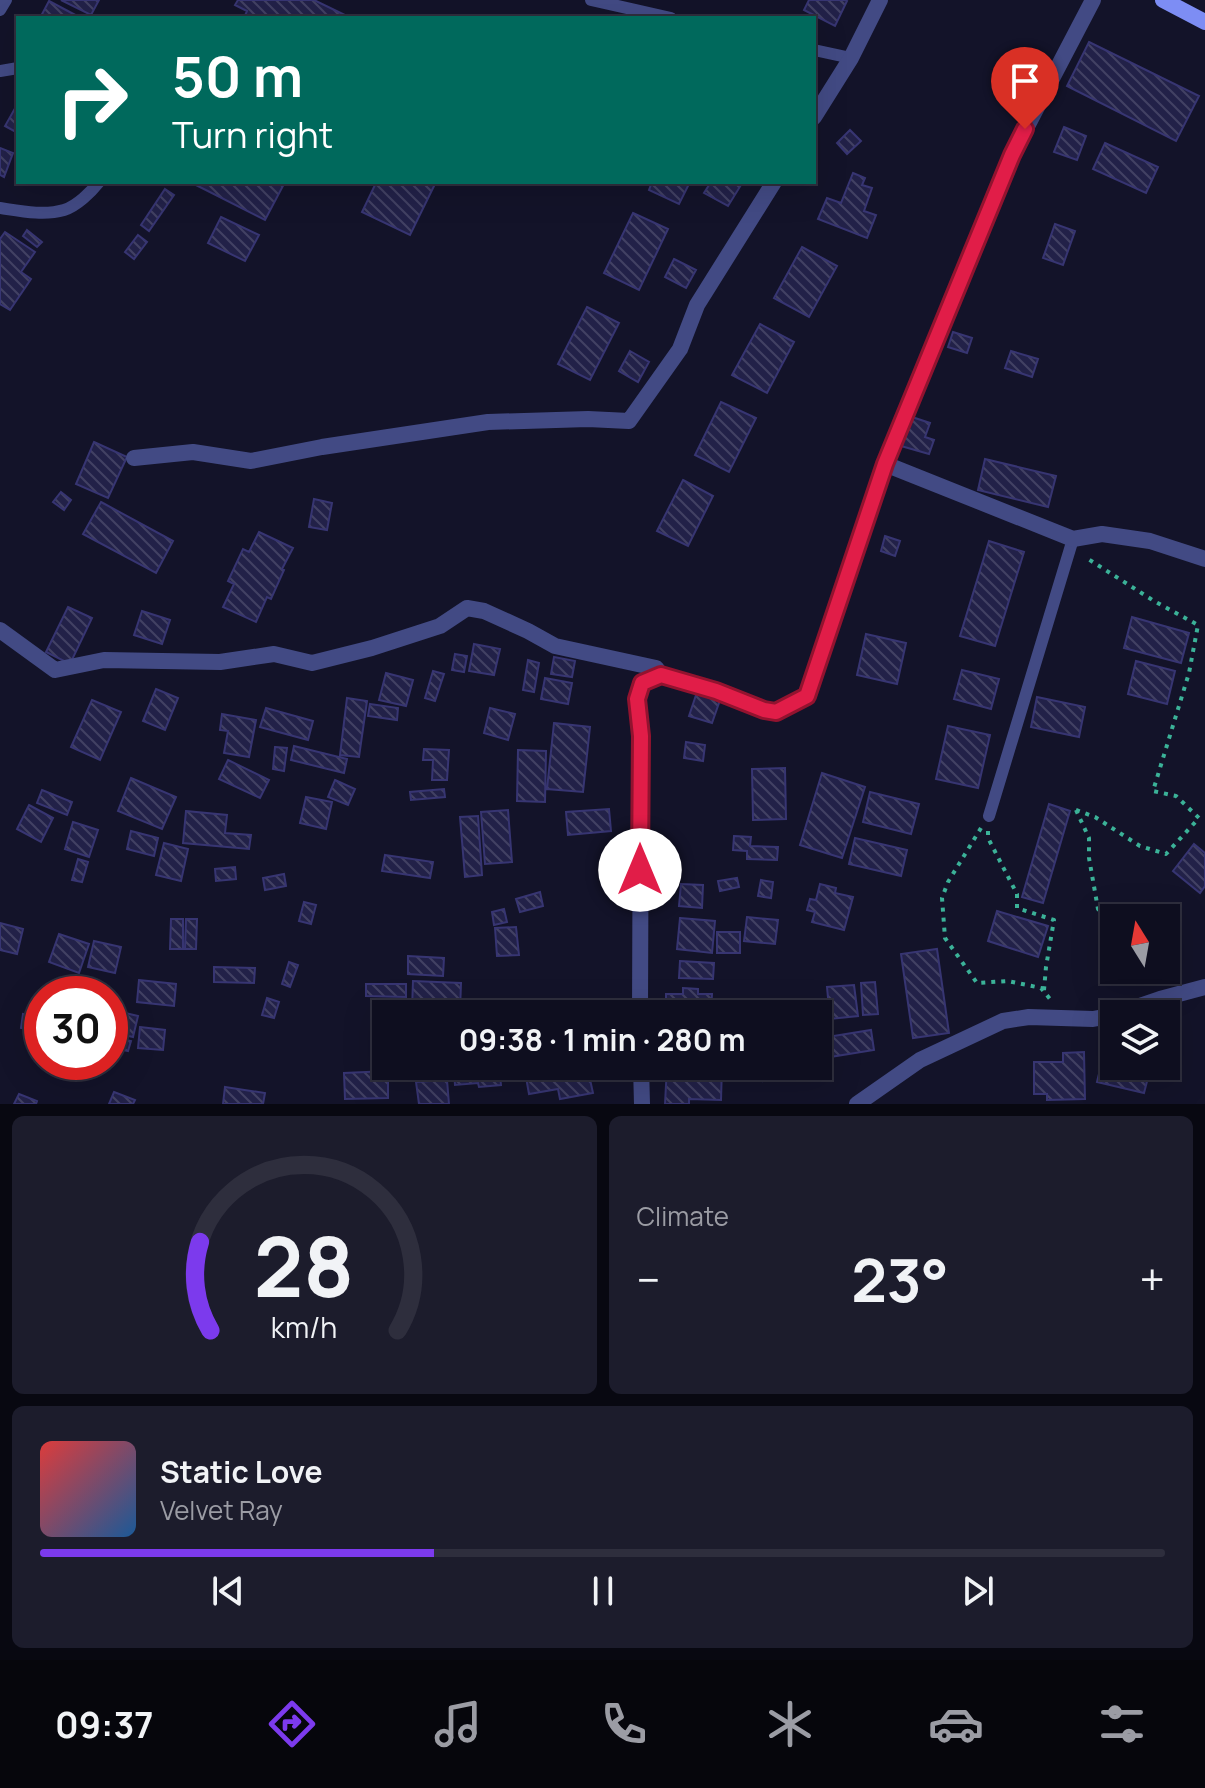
<!DOCTYPE html>
<meta charset="utf-8">
<style>
body{margin:0;font-family:Manrope,sans-serif;background:#1c1c2c;color:#f1f3f6;height:100vh;display:flex;flex-direction:column;font-size:30px;white-space:nowrap}
*{box-sizing:border-box;margin:0}
p{font-size:26px;color:#9b9ca4}
.icon{flex:none;width:44px;height:44px;fill:none;stroke:currentColor;stroke-width:2;stroke-linecap:round;stroke-linejoin:round}
.map{position:relative;height:1104px;overflow:hidden}
.side{display:flex;flex-direction:column;gap:12px;padding:12px;background:#080811;flex:1}
.side>*{flex:none}
.hud{position:absolute;left:16px;top:16px;width:800px;height:168px;border-radius:0px;box-shadow:0 8px 32px #0002,0 0 0 2px #2e2e3d;background:#00695c;color:#fff;overflow:hidden}
.needle{width:52px;rotate:349deg}
.fabs{position:absolute;left:1100px;top:904px;display:grid;gap:16px}
.fabs a{display:grid;place-items:center;width:80px;height:80px;border-radius:0px;background:#0e0e1f;box-shadow:0 8px 32px #0002,0 0 0 2px #2e2e3d;font-size:40px}
.speed{position:absolute;left:24px;top:976px;display:flex;gap:16px;font-size:40px;font-weight:700;text-align:center}
.speed>*{display:grid;place-content:center;width:104px;height:104px;border-radius:50%;background:#0e0e1f;box-shadow:0 8px 32px #0002,0 0 0 2px #2e2e3d;line-height:1}
.speed .limit{border:12px solid #d22;background:#fff;color:#111}
.pin{position:absolute;display:grid;place-items:center;width:68px;height:68px;color:#fff;margin:-82px -34px;border-radius:50% 50% 50% 0;rotate:-45deg;box-shadow:0 0 8px #0007}
.pin .icon{rotate:45deg}
.me{position:absolute;width:88px;margin:-44px;rotate:0deg;stroke-linejoin:round;filter:drop-shadow(0 0 6px #0008)}
.turn{display:flex;align-items:center;gap:28px;height:168px;padding:0 24px;font-size:36px}
.turn .icon{width:104px;height:104px;stroke-width:2.5}
.turn b{display:block;font-size:56px;line-height:68px}
.big{font-size:60px;font-weight:700;line-height:1.1}
.side .card{flex:1;display:flex;flex-direction:column;justify-content:center;gap:12px;min-width:0;padding:0 28px;border-radius:12px;background:#1c1c2c}
.side .dial{align-items:center;gap:0}
.dial svg{height:208px;overflow:visible;fill:none;stroke:#2e2e3d;stroke-width:7;stroke-linecap:round;text-anchor:middle}
.dial text{fill:#f1f3f6;stroke:none}
.song{display:flex;align-items:center;gap:24px}
.cover{width:96px;height:96px;border-radius:12px;background:linear-gradient(135deg,hsl(0 70% 55%),hsl(210 70% 35%))}
.played{height:8px;border-radius:4px;background:linear-gradient(90deg,#7c3aed 35%,#2e2e3d 35%)}
.keys{display:flex;justify-content:space-around;direction:ltr}
.heat{display:flex;justify-content:space-between;align-items:center;font-size:44px;direction:ltr}
.side .tiles{flex:1;display:grid;gap:12px;grid-template-columns:1fr 1fr}
.card:last-child{grid-column:span 2}
.trip{position:absolute;left:372px;top:1000px;width:460px;height:80px;border-radius:0px;background:#0e0e1f;box-shadow:0 8px 32px #0002,0 0 0 2px #2e2e3d;font-weight:700;line-height:80px;text-align:center}
.tab-bar{display:flex;height:128px;justify-content:space-around;align-items:center;background:#06060c;color:#9b9ca4}
.tab-bar .icon{width:56px;height:56px}
.tab-bar .active{color:#7c3aed}
.tab-bar b{font-size:36px;color:#f1f3f6}
.map>svg:first-child{display:block}
.building{fill:url(#building-back-hatch);stroke:#373572;stroke-width:2}
.lines{fill:none;stroke-linecap:round;stroke-linejoin:round}
.path{stroke:#3bb298;stroke-width:4;stroke-dasharray:4 6;stroke-linecap:butt}
.service{stroke:#424a84;stroke-width:12}
.minor{stroke:#424a84;stroke-width:16}
.secondary{stroke:#7d8df4;stroke-width:16}
.route-casing{stroke:#92132f;stroke-width:20}
.route{stroke:#e11d48;stroke-width:14}
</style>
<div class="map">
<svg width="1205" height="1104" viewBox="0 0 1205 1104">
<defs>
<pattern id="building-back-hatch" width="6" height="6" patternUnits="userSpaceOnUse" patternTransform="scale(2)"><rect width="6" height="6" fill="#222148"/><path d="M-1 5l2 2M0 0l6 6M5-1l2 2" fill="none" stroke="#424163"/></pattern>
</defs>
<rect width="100%" height="100%" fill="#131329"/>
<path class="building" d="M61 0H99L91 15Z
M238 0H314L351 18H244L247 11 235 5Z
M809 0H845L847 1 835 26 804 10Z
M49 1 81 18H40Z
M1089 42 1199 96 1176 141 1067 86Z
M18 103V127L16 132 5 126Z
M1064 127 1086 136 1077 160 1054 152Z
M850 130 861 141 847 154 837 143Z
M1105 143 1158 167 1146 193 1093 169Z
M0 148 13 153 4 177 0 175Z
M853 173 865 178 862 185 872 188 864 211 876 215 867 238 818 219 827 198 841 203Z
M190 182H285L265 220Z
M368 182H436L410 235 362 212 375 185Z
M652 182H690L679 204 649 190Z
M711 182H735L741 185 728 206 704 193Z
M165 189 174 195 149 231 141 225Z
M633 213 668 229 639 290 604 273Z
M221 217 259 235 245 261 208 243Z
M1055 224 1075 231 1063 265 1043 258Z
M27 230 42 242 37 247 23 236Z
M5 232 35 252 21 272 31 279 10 310 0 304V239Z
M138 235 147 242 134 259 125 252Z
M802 247 837 266 809 317 774 298Z
M674 259 696 270 686 288 665 277Z
M587 307 619 323 590 380 558 364Z
M760 324 794 342 767 393 732 375Z
M953 332 972 338 967 353 948 347Z
M630 351 649 362 638 382 619 371Z
M1011 351 1038 359 1032 377 1005 368Z
M721 402 756 418 729 472 695 455Z
M909 416 930 423 925 437 934 440 929 454 901 446Z
M94 442 127 457 108 498 76 484Z
M985 459 1056 476 1048 507 978 490Z
M683 480 713 496 688 546 657 531Z
M61 492 71 500 64 510 53 502Z
M314 499 332 503 327 530 309 527Z
M101 502 173 541 156 573 83 534Z
M259 532 293 548 282 569 284 570 271 599 267 597 256 622 223 607 234 584 228 581 243 549 249 552Z
M885 536 900 541 895 556 881 551Z
M989 541 1024 552 995 646 960 636Z
M68 607 92 618 70 664 46 652Z
M142 611 170 620 162 644 134 635Z
M1132 617 1189 633 1181 663 1124 648Z
M866 634 906 643 897 684 857 675Z
M474 644 500 649 494 675 469 671Z
M455 654 467 656 464 672 452 670Z
M554 657 575 661 572 677 551 674Z
M528 660 539 663 534 692 523 690Z
M1136 661 1175 671 1167 704 1128 694Z
M962 670 999 679 991 709 954 699Z
M433 671 444 674 435 701 425 698Z
M386 673 413 680 406 706 379 700Z
M545 678 572 683 568 704 541 699Z
M156 689 178 698 165 730 143 721Z
M697 692 720 700 712 723 689 716Z
M1037 697 1085 707 1079 737 1031 727Z
M347 698 367 701 359 757 340 755Z
M92 700 121 712 100 760 71 747Z
M370 704 398 708 397 720 368 716Z
M266 708 313 721 308 740 260 727Z
M490 708 515 714 508 740 484 733Z
M222 714 256 720 249 757 224 753 228 731 220 730Z
M554 723 590 727 583 792 547 789Z
M948 726 990 735 978 788 936 779Z
M686 742 705 745 703 761 684 758Z
M294 746 347 759 344 773 291 760Z
M275 747 287 748 284 771 273 769Z
M424 749 449 750 447 780H432L433 760H423Z
M518 750 546 751 545 802 517 801Z
M228 760 269 780 260 798 219 779Z
M785 768 786 819 753 820 752 769Z
M822 773 865 787 842 858 800 845Z
M131 778 176 797 162 829 118 811Z
M335 780 355 789 348 805 328 797Z
M444 789 445 797 411 800 410 792Z
M42 790 72 802 67 815 37 803Z
M870 792 919 804 911 834 863 822Z
M306 797 332 802 326 829 300 823Z
M1049 804 1070 811 1043 903 1022 897Z
M29 805 53 818 41 842 17 829Z
M609 809 611 831 568 835 566 812Z
M508 810 512 862 485 864 481 812Z
M186 811 227 815 225 833 251 835 249 849 183 843Z
M478 816 482 875 465 877 460 817Z
M73 822 98 830 89 857 65 849Z
M131 831 158 838 154 856 127 849Z
M734 836 751 837 750 846 778 847 777 860 747 859V851L733 850Z
M855 838 907 850 901 876 849 864Z
M164 843 188 849 181 881 156 875Z
M1194 844 1205 853V886L1200 893 1173 871Z
M385 855 433 862 430 878 382 871Z
M78 859 88 862 82 882 72 880Z
M235 867 236 879 216 881 215 869Z
M284 874 286 886 265 890 263 878Z
M737 878 739 887 720 891 718 881Z
M761 880 773 882 771 898 758 896Z
M681 884 703 885 702 908 679 906Z
M820 884 836 888 835 893 853 897 844 930 812 922 815 912 807 910 810 899 816 900Z
M540 892 543 906 520 912 516 899Z
M304 902 316 905 311 924 299 921Z
M504 909 507 922 494 925 492 912Z
M997 911 1048 926 1038 957 988 941Z
M747 917 778 920 775 944 744 941Z
M680 918 715 921 712 953 677 949Z
M171 919H183V949H170Z
M186 919H197L196 949H185Z
M0 923 23 929 17 954 0 950Z
M516 927 519 955 497 956 495 928Z
M717 932H740V953H717Z
M59 934 89 944 79 973 49 962Z
M94 941 121 947 115 973 88 967Z
M937 949 949 1033 913 1038 901 954Z
M408 956 444 958 443 976 408 974Z
M680 961 714 963 713 979 679 978Z
M289 962 298 965 290 987 282 984Z
M214 967 255 968 254 983 214 982Z
M139 980 176 984 174 1006 137 1002Z
M413 981 461 983 460 1011 412 1009Z
M875 982 878 1014 863 1015 861 983Z
M366 984H406V997L366 996Z
M854 985 858 1016 830 1019 827 987Z
M683 988 698 989V994H712L711 1014H666V994H683Z
M267 998 279 1002 274 1018 262 1015Z
M626 1007 627 1014H593Z
M117 1011 138 1016 133 1037 112 1032Z
M23 1014 42 1017V1031L21 1028Z
M140 1027 165 1030 163 1050 138 1048Z
M871 1030 874 1050 830 1057 827 1037Z
M110 1037 131 1041 128 1051 110 1047Z
M1084 1052 1085 1099 1047 1100V1094H1034V1062H1063V1053Z
M1104 1053 1114 1055V1066H1151L1144 1093 1097 1082Z
M499 1066 501 1085 479 1087 478 1083 455 1085 454 1070Z
M524 1066H587L593 1093 560 1099 558 1089 529 1094Z
M667 1066H722L721 1100 689 1099V1104H665Z
M749 1066H766L762 1081 746 1078Z
M388 1071V1098L345 1099 344 1073Z
M447 1080 449 1104H419L416 1082Z
M225 1087 265 1093 263 1104H223Z
M114 1092 135 1100 133 1104H109Z
M19 1094 37 1101 36 1104H14Z"/>
<g class="lines">
<path class="path" d="M1076 810 1095 817 1140 846 1166 854 1199 818 1176 796 1153 791 1189 673 1198 625 1154 601 1085 557
M1076 810 1089 838V858L1098 909 1114 923
M981 828 948 882 942 898 945 938 977 983 1008 981 1041 988 1050 999
M988 831V838L1017 894V908L1054 920 1046 967 1044 990
M1141 970 1150 985"/>
<path class="service" d="M591 0 671 18
M0 10 6 0
M814 50 851 58
M0 71 18 68
M0 208C20 211 44 216 64 210 77 206 91 192 99 182
M989 816 1073 539"/>
<path class="minor" d="M814 117 851 58 880 0
M134 458 193 452 251 461 322 447 488 422 588 419 629 421 680 349 697 305 774 182
M885 464 1073 539 1102 534 1150 541 1205 559
M0 630 55 670 104 660 220 662 274 654 312 663 372 648 440 626 467 608 484 611 528 631 555 646 656 668 661 675
M640 1014 641 736 637 699 642 683 661 675 716 691 764 710 776 712 807 696 885 464 1012 155 1093 0
M1116 1014 1160 999 1205 987
M641 1066 642 1104
M857 1104 920 1060 1003 1021 1029 1017 1093 1019 1114 1015"/>
<path class="secondary" d="M1163 0 1205 22"/>
</g>
<g class="lines">
<defs>
<path id="route" d="M640 870 641 736 637 699 642 683 661 675 716 691 764 710 776 712 807 696 885 464 1012 155 1025 129"/>
</defs>
<use href="#route" class="route-casing"/>
<use href="#route" class="route"/>
</g>
</svg>
<div class="fabs">
<a><svg class="needle" viewBox="-14 -14 28 28"><path d="M0-13l5 13h-10z" fill="#e53935"/><path d="M0 13l5-13h-10z" fill="#9b9ca4"/></svg></a>
<a><svg class="icon" aria-label="layers" viewBox="0 0 24 24"><path d="M12 4l9 5-9 5-9-5zM3 14l9 5 9-5"/></svg></a>
</div>
<div class="speed"><div class="limit">30</div></div>
<div class="pin" style="left:1025px;top:129px;background:#d93025"><svg class="icon" aria-label="arrive" viewBox="0 0 24 24"><path d="M6 21V4h12l-3 4 3 4H6"/></svg></div>
<svg class="me" style="left:640px;top:870px" viewBox="-20 -20 40 40"><circle r="19" fill="#fff"/><path d="M0-13L10 11 0 6-10 11z" fill="#e11d48"/></svg>
<div class="trip">09:38 · 1 min · 280 m</div>
<div class="hud">
<div class="turn"><svg class="icon" aria-label="right" viewBox="0 0 24 24"><path d="M7 20v-9h11M14 6l5 5-5 5"/></svg><div><b>50 m</b>Turn right</div></div>
</div>
</div>
<section class="side">
<div class="tiles">
<div class="card dial"><svg viewBox="0 0 100 80">
<path d="M14 69A42 42 0 1 1 86 69"/>
<path d="M14 69A42 42 0 0 1 10 35" stroke="#7c3aed"/>
<text x="50" y="56" font-size="32" font-weight="700">28</text>
<text x="50" y="72" font-size="11">km/h</text>
</svg></div>
<div class="card"><p>Climate</p>
<div class="heat"><a>−</a><b class="big">23°</b><a>+</a></div>
</div>
<div class="card">
<div class="song"><i class="cover"></i><div><b>Static Love</b><p>Velvet Ray</p></div></div>
<div class="played"></div>
<div class="keys"><svg class="icon" aria-label="previous" viewBox="0 0 24 24"><path d="M18 5L8 12l10 7zM5 5v14"/></svg><svg class="icon" aria-label="pause" viewBox="0 0 24 24"><path d="M8 5v14M16 5v14"/></svg><svg class="icon" aria-label="next" viewBox="0 0 24 24"><path d="M6 5l10 7-10 7zM19 5v14"/></svg></div>
</div>
</div>
</section>
<nav class="tab-bar">
<b>09:37</b>
<svg class="icon active" aria-label="directions" viewBox="0 0 24 24"><path d="M12 3l9 9-9 9-9-9zM9 14v-3h6M13 9l2 2-2 2"/></svg>
<svg class="icon" aria-label="music" viewBox="0 0 24 24"><path d="M9 18V5l10-2v13"/><circle cx="6" cy="18" r="3"/><circle cx="16" cy="16" r="3"/></svg>
<svg class="icon" aria-label="phone" viewBox="0 0 24 24"><path d="M5 4h4l2 5-3 2q2 4 5 5l2-3 5 2v4C11 20 4 13 5 4z"/></svg>
<svg class="icon" aria-label="climate" viewBox="0 0 24 24"><path d="M12 3v18M4 7l16 10M4 17L20 7"/></svg>
<svg class="icon" aria-label="car" viewBox="0 0 24 24"><path d="M5 17H2v-5l4-1 3-4h7l3 4 3 1v5h-3M9 17h6M6 11h13"/><circle cx="7" cy="17" r="2"/><circle cx="17" cy="17" r="2"/></svg>
<svg class="icon" aria-label="filters" viewBox="0 0 24 24"><path d="M4 7h16M4 17h16"/><circle cx="9" cy="7" r="2"/><circle cx="15" cy="17" r="2"/></svg>
</nav>
